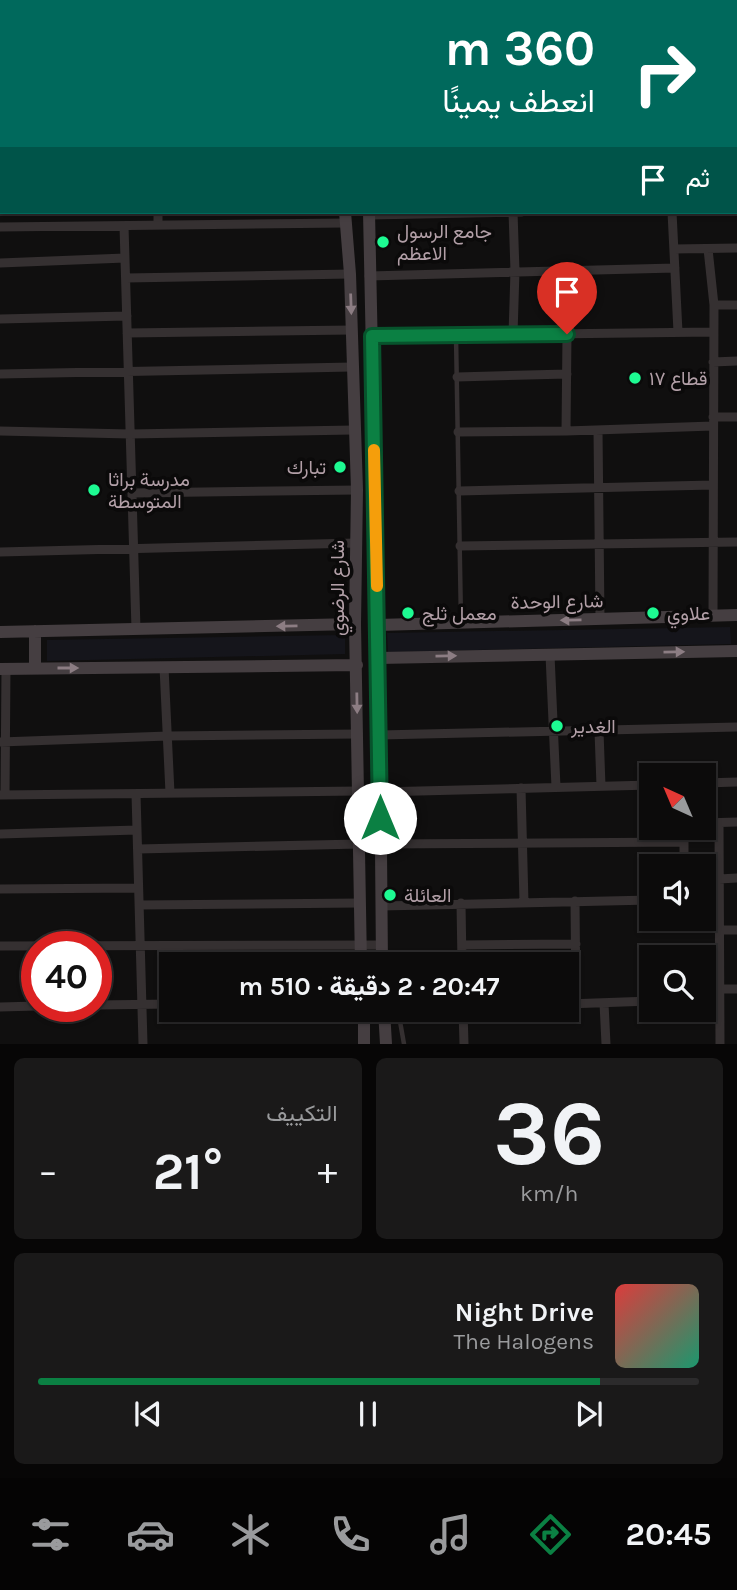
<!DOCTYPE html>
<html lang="ar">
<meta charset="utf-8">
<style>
body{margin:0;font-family:Karla,Vazirmatn,sans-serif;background:#1a1919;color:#f1f3f6;direction:rtl;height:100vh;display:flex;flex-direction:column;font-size:26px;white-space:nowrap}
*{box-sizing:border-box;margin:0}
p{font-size:23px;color:#9a9b9d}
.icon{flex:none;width:38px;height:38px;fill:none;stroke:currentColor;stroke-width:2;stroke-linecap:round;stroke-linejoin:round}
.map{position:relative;height:1044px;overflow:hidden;direction:ltr}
.side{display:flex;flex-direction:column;gap:14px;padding:14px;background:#070606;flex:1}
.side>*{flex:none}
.hud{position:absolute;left:0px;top:0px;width:738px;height:214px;box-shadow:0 2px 5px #0004,0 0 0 2px #2c2b2c;direction:rtl;background:#00695c;color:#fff;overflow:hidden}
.needle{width:46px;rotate:316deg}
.fabs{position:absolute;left:639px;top:763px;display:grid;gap:14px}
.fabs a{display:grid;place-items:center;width:77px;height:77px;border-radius:0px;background:#0c0b0b;box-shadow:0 2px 5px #0004,0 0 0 2px #2c2b2c;font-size:35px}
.speed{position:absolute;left:21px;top:931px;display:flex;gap:14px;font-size:35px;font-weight:700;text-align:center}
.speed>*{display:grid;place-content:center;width:91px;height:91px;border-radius:50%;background:#0c0b0b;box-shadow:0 2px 5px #0004,0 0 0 2px #2c2b2c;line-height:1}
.speed .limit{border:10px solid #d22;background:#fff;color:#111}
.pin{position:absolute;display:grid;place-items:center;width:60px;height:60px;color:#fff;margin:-72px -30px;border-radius:50% 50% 50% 0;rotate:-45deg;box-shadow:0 0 7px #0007}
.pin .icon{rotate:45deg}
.me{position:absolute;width:77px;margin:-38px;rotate:0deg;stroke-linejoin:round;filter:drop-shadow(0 0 5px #0008)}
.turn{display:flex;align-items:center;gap:24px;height:147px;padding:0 28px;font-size:32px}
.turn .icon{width:91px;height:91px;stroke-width:2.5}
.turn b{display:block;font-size:49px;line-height:60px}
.then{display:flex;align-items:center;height:66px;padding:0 28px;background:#0003;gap:14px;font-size:26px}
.big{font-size:52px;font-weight:700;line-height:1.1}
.side .widget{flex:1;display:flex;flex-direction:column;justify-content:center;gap:10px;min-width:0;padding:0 24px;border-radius:10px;background:#1a1919}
.side .dial{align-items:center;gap:0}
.dial b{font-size:91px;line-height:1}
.song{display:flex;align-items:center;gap:21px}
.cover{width:84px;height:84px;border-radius:10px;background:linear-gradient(135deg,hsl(0 70% 55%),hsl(160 70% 35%))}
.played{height:7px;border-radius:4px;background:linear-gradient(90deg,#0b8043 85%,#2c2b2c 85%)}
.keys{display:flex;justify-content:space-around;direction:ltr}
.heat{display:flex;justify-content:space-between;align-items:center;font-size:38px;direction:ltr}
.side .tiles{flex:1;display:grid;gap:14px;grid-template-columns:1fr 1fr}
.widget:last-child{grid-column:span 2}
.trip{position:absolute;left:159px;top:952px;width:420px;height:70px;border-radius:0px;background:#0c0b0b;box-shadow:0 2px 5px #0004,0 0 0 2px #2c2b2c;font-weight:700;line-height:70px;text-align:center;direction:rtl}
.tab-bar{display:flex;height:112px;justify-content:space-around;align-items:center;background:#050404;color:#9a9b9d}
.tab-bar .icon{width:49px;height:49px}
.tab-bar .current{color:#0b8043}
.tab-bar b{font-size:32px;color:#f1f3f6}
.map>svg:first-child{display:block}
.green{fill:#15151b}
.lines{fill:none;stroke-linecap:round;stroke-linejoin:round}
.lane{stroke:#353031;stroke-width:4.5}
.street{stroke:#353031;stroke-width:9}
.secondary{stroke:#453e41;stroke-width:12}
.primary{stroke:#544c4f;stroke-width:14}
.oneway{fill:#8c7d83}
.route-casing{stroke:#07532c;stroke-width:18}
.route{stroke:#0b8043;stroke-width:12}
.slow{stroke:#f59e0b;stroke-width:12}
.poi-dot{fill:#1dfa92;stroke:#0b0a0a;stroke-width:2.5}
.labels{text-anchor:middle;stroke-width:7;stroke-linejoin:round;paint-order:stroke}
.poi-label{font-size:19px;fill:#b29fa7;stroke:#0b0a0a;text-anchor:start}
.street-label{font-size:19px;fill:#b29fa7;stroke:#0b0a0a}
</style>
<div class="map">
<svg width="737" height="1044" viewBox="0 0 737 1044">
<rect width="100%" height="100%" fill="#100f0f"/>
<path class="green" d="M730 627 731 644 388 652 387 633Z
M345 635V654L47 661V640Z"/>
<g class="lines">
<path class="lane" d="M456 336 461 622
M398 1010 404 1044"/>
<path class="street" d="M122 0V2
M448 0V2
M589 0V2
M703 0V2
M0 166H2
M513 212 515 271 513 334
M672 212 678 332
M369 215 522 212
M158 225V212
M124 226 136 629
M0 227 345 223
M674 249 737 248
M708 249 714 305 713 616
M0 263 125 258
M369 276 675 268
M126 278 350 274
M714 305H737
M0 319 127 316
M127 333 352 330
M372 336 713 332
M713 362 737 361
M0 374 352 367
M457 377 567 374
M713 417H737
M598 430 600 619
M0 431 130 434 353 430
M566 431 567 334
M458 432 566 431 713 426
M459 491 713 485
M132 493 357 490
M460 546 737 542
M0 552 356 543
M550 655 556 787
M164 667 170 793
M599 731 601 786
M380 735 737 727
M0 742 168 736 358 734
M704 783 737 782
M521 788 524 903
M379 792 651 785
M136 794 143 1044
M0 795 359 791
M5 795 6 668
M704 823 737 822
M719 823 720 1044
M0 834 137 830
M380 844 684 842
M138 849 359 844
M684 866V828
M719 879 737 878
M0 889 138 888
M704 899H719
M575 901 576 1004
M461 903 462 964
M139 905 360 903
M381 906 651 900
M719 930H737
M462 945 576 944
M0 946 382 945
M720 989H737
M704 1000 719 999
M604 1003 606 1044
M567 1004 651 1001
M96 1005 172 1004
M0 1007 37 1006
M463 1010 464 1044"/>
<path class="secondary" d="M365 0V2
M343 2V0
M345 212 350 274 357 490 355 624 361 964
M369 212 380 735 382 964
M378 625 737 615
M35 631V668
M0 632 355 624
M378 658 737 651
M0 669 357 665
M364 1010V1044
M384 1010 386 1044"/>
<path class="primary" d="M0 60H2
M0 86H2"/>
</g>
<defs><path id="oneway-solid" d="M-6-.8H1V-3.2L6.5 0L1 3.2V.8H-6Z" transform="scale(1.75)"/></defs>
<g class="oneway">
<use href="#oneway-solid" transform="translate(351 304) rotate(88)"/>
<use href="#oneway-solid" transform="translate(571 620) rotate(179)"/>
<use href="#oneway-solid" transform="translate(287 626) rotate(179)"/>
<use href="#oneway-solid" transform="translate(674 652) rotate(-1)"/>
<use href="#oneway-solid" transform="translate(446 656) rotate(-1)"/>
<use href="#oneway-solid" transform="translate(68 668)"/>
<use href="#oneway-solid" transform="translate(357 703) rotate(89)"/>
</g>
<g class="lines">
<defs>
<path id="route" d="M380 818 372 336 567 334"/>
</defs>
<use href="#route" class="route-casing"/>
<use href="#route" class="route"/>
<path class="slow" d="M374 450 377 586"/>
</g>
<g class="poi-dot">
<circle cx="383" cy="242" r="7"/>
<circle cx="635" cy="378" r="7"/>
<circle cx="340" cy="467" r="7"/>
<circle cx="94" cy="490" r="7"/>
<circle cx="408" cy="613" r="7"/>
<circle cx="653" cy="613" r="7"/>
<circle cx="557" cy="726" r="7"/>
<circle cx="390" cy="895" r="7"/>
</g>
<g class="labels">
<g class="poi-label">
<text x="397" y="238">جامع الرسول<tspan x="397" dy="22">الاعظم</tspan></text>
<text x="649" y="385">قطاع ١٧</text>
<text x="326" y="474" text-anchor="end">تبارك</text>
<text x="108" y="486">مدرسة براثا<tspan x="108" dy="22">المتوسطة</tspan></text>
<text x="422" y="620">معمل ثلج</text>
<text x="667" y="620">علاوي</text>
<text x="571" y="733">الغدير</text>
<text x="404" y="902">العائلة</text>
</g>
<g class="street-label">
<text transform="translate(337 588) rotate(-90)" y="7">شارع الرضوي</text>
<text transform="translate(557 601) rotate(-1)" y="7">شارع الوحدة</text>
</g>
</g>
</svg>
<div class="fabs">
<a><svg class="needle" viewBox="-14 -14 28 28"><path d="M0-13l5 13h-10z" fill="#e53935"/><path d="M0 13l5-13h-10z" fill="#9a9b9d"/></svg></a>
<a><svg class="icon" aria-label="sound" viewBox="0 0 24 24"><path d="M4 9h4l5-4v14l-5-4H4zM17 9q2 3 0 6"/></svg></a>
<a><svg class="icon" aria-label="search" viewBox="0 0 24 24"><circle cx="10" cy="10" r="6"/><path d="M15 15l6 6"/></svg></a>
</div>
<div class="speed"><div class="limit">40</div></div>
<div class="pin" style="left:567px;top:334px;background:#d93025"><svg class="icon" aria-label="arrive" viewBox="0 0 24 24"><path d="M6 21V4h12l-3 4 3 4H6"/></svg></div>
<svg class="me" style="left:380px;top:818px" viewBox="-20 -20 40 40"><circle r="19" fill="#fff"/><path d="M0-13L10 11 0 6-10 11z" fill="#0b8043"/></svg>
<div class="trip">20:47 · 2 دقيقة · 510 m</div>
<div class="hud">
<div class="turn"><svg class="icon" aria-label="right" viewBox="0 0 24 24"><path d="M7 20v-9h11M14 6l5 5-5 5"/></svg><div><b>360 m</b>انعطف يمينًا</div></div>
<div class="then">ثم<svg class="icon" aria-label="arrive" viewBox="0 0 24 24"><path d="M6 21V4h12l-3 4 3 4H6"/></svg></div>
</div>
</div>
<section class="side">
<div class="tiles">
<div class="widget dial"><b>36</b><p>km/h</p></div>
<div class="widget"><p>التكييف</p>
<div class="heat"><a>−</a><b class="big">21°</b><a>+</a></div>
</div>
<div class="widget">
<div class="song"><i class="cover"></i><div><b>Night Drive</b><p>The Halogens</p></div></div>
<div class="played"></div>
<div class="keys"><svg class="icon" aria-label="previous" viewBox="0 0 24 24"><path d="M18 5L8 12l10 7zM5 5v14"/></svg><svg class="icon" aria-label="pause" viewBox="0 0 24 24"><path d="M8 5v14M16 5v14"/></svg><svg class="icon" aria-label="next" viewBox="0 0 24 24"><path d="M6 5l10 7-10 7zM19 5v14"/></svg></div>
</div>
</div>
</section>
<nav class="tab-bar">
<b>20:45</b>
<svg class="icon current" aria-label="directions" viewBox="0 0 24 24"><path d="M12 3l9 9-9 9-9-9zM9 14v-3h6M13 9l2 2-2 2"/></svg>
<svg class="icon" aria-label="music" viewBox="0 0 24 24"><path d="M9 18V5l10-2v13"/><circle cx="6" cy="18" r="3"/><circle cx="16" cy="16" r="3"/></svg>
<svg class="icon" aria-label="phone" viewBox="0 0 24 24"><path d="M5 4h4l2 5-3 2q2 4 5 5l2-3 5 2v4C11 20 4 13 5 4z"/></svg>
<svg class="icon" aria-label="climate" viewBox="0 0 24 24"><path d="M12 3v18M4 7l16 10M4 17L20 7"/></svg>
<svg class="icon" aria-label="car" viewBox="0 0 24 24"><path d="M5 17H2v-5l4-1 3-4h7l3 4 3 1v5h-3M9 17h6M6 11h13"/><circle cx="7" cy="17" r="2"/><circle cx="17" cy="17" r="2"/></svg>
<svg class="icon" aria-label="filters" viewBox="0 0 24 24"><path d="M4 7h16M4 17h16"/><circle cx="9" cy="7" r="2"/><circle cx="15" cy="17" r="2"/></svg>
</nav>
